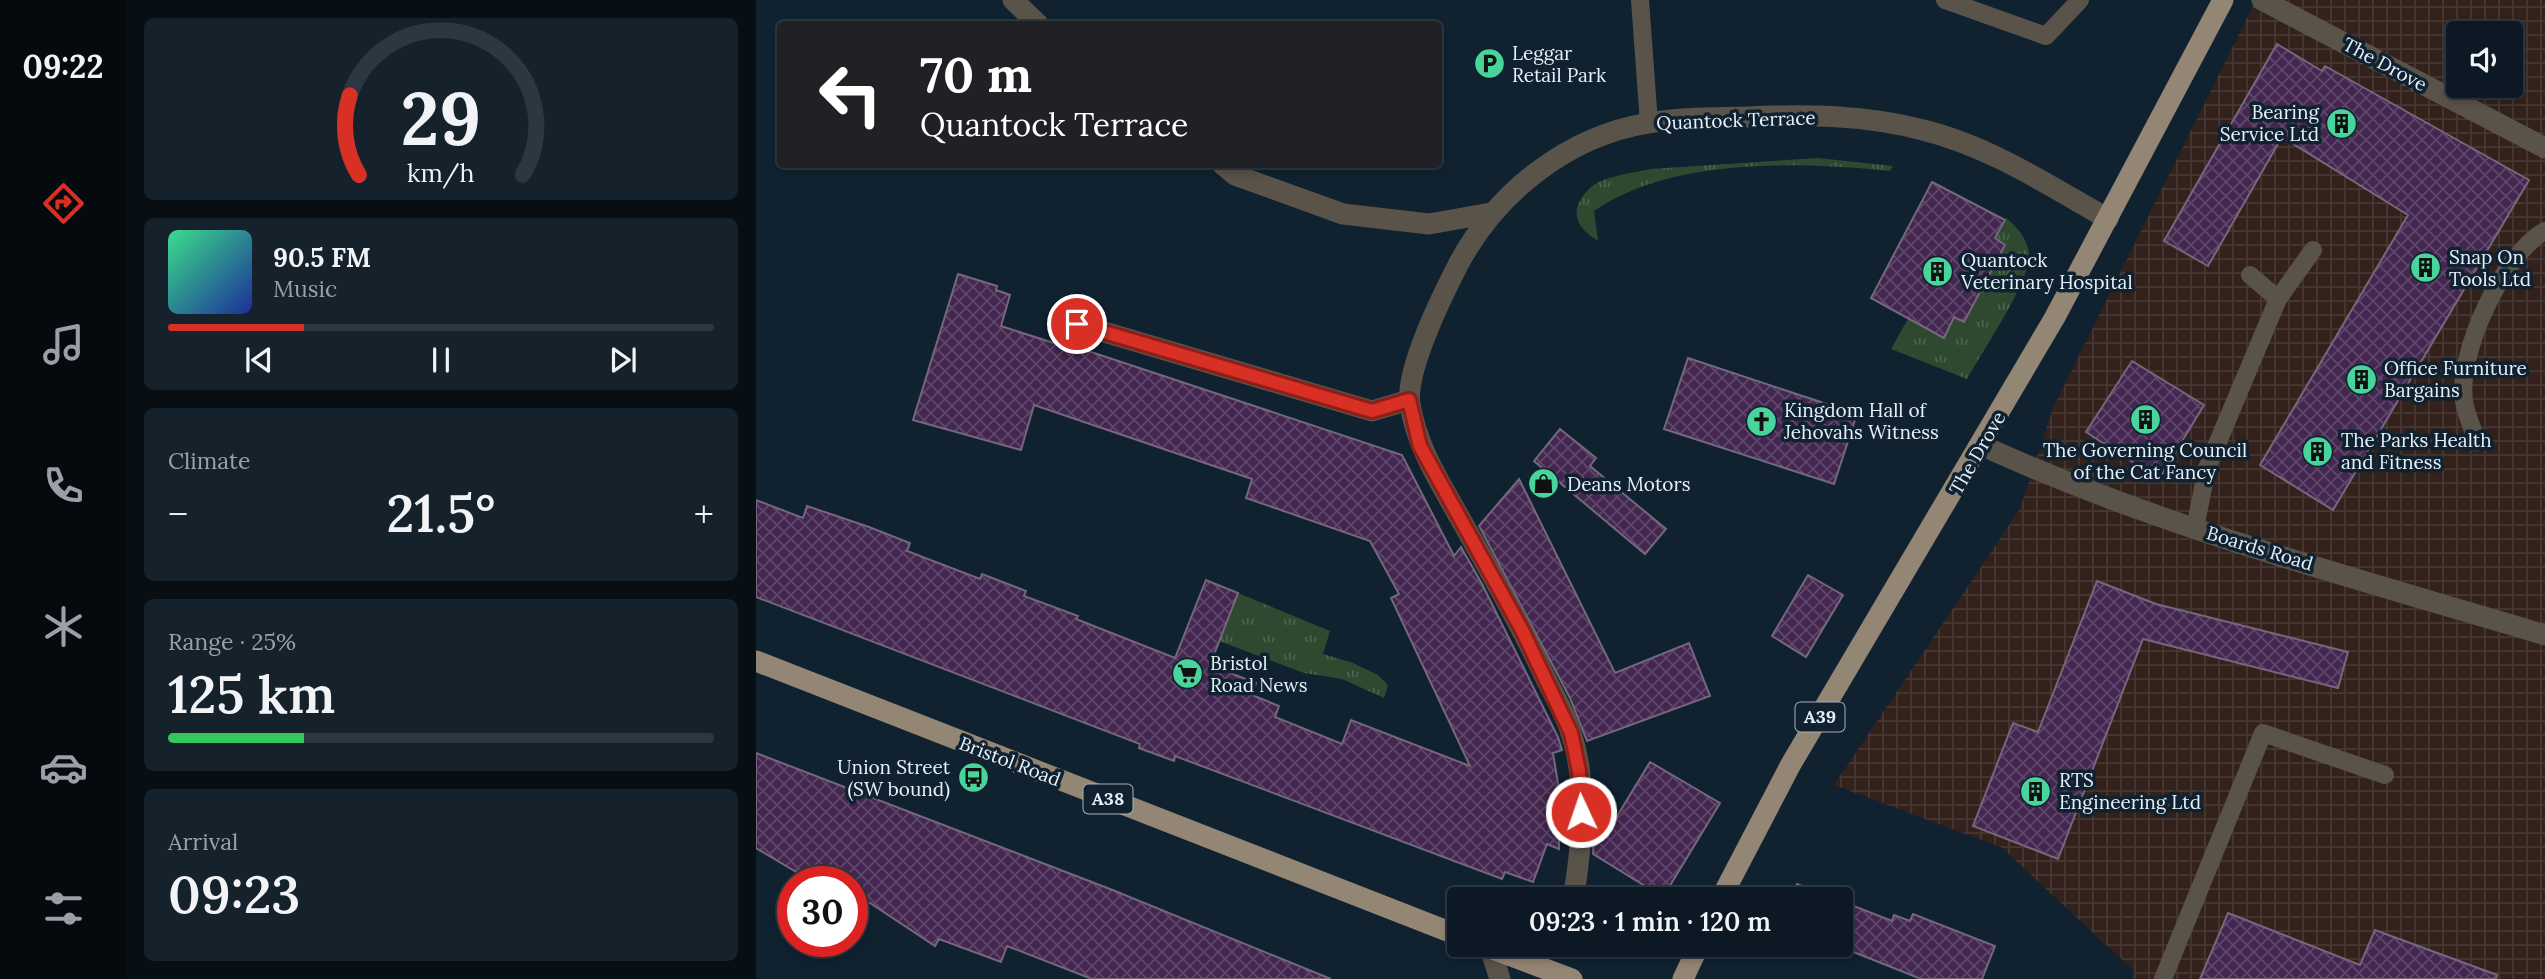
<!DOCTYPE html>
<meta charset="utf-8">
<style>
body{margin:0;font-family:Lora,serif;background:#15222c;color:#f1f3f6;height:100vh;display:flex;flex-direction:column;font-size:26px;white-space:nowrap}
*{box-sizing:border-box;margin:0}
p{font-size:23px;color:#9aa0a6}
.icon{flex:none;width:38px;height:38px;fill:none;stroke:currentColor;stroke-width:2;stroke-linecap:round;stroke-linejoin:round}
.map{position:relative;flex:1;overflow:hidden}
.sheet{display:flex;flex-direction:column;gap:18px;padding:18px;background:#070e14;width:630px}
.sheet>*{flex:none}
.hud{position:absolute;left:21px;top:21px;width:665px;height:147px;border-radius:7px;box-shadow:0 4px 10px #0003,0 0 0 2px #2c3841;background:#202124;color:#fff;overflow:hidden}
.tools{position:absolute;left:1690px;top:21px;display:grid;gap:14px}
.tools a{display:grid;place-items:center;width:77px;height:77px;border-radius:7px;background:#0c1924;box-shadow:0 4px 10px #0003,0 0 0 2px #2c3841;font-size:35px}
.speed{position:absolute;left:21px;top:866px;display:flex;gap:14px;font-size:35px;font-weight:700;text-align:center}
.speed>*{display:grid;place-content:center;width:91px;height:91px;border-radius:50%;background:#0c1924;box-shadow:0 4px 10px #0003,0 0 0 2px #2c3841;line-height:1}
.speed .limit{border:10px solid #d22;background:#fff;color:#111}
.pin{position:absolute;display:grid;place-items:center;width:60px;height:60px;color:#fff;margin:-30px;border:4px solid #fff;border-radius:50%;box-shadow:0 2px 7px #0007}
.me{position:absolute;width:77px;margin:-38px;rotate:357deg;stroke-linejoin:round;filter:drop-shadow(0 0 5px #0008)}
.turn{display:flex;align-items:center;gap:24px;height:147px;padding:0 28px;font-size:32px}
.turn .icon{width:91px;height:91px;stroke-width:2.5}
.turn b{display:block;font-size:49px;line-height:60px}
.big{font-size:52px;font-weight:600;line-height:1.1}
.sheet .tile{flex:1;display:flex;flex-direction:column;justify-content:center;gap:10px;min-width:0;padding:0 24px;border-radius:10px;background:#15222c}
.sheet .dial{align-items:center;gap:0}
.dial svg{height:182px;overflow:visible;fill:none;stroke:#2c3841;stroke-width:7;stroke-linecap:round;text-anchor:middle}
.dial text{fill:#f1f3f6;stroke:none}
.song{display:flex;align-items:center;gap:21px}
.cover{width:84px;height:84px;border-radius:10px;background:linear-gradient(135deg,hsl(150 70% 55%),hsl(230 70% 35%))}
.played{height:7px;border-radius:4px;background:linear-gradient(90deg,#d93025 25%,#2c3841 25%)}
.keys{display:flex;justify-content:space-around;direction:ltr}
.heat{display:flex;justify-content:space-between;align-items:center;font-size:38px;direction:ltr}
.charge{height:10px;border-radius:5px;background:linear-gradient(90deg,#34c759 25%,#2c3841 0)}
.trip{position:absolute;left:691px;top:887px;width:406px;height:70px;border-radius:7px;background:#0c1924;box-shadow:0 4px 10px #0003,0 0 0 2px #2c3841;font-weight:600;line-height:70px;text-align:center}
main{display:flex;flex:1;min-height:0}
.tabs{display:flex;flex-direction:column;width:126px;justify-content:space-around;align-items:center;background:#050a0e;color:#9aa0a6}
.tabs .icon{width:49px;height:49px}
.tabs .selected{color:#d93025}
.tabs b{font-size:32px;color:#f1f3f6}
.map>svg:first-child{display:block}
.industrial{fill:url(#industrial-grid);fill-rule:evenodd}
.grass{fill:url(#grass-tufts)}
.building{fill:url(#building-cross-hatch);stroke:#75677c;stroke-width:2}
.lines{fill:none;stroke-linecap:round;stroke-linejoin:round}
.service{stroke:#59534a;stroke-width:18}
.minor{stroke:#59534a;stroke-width:21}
.primary{stroke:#948674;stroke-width:21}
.route-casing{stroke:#8d1f18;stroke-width:18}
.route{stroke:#d93025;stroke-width:12}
.labels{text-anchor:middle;stroke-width:7;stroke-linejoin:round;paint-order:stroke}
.shield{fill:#102130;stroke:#a5b2bd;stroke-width:2}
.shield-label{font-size:18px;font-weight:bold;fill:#e5f0fa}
.poi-label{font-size:19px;fill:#e5f0fa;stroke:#102130;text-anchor:start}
.street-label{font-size:19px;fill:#e5f0fa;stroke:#102130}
</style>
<main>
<nav class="tabs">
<b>09:22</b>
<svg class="icon selected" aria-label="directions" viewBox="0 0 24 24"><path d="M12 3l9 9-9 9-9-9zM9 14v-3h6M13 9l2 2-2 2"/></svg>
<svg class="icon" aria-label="music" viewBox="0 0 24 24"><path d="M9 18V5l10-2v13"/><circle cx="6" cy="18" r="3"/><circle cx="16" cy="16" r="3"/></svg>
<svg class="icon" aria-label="phone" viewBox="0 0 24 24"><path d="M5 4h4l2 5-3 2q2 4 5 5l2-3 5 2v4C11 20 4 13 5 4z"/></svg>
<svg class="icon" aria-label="climate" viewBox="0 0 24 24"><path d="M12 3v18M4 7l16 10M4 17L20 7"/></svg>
<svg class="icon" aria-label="car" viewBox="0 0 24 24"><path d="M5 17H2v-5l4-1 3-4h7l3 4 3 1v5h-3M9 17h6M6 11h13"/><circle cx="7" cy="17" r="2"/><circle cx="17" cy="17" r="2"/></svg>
<svg class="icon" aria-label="filters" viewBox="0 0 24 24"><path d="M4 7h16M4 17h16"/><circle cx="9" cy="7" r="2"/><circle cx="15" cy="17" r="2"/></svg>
</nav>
<section class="sheet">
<div class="tile dial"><svg viewBox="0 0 100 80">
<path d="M14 69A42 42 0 1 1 86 69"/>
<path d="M14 69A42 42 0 0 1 10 34" stroke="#d93025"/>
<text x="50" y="56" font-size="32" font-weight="700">29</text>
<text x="50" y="72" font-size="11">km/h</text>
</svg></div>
<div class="tile">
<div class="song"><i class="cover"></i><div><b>90.5 FM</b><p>Music</p></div></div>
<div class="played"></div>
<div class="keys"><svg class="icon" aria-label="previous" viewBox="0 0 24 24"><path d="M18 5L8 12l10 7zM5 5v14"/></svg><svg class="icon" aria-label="pause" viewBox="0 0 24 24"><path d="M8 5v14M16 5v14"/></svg><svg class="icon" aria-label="next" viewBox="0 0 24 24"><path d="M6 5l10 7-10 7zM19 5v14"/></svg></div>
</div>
<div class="tile"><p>Climate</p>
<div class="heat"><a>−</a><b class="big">21.5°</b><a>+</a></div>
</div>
<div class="tile"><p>Range · 25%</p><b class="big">125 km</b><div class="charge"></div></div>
<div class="tile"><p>Arrival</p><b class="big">09:23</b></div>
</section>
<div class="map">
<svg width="1789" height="979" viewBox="0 0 1789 979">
<defs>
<pattern id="industrial-grid" width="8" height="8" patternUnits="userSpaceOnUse" patternTransform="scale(1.75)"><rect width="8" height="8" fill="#33211b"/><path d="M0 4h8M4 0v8" fill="none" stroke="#473732"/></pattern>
<pattern id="grass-tufts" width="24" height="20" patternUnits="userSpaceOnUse" patternTransform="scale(1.75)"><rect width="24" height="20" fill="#2e4930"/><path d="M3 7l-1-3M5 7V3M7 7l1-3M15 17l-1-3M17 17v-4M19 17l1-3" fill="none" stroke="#4c644f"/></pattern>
<pattern id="building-cross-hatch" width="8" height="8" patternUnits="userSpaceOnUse" patternTransform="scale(1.75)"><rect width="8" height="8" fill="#442750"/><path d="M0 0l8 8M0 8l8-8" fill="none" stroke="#5f476a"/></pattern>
</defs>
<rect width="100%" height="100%" fill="#102130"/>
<path class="industrial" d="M1500 0H1789V979H1376L1378 971 1245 847 1078 785 1264 509 1297 408ZM1703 33H1755V86H1703Z"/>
<path class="grass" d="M1062 158 1137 166 1134 171C1044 162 915 157 838 211L842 241C818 226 812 209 835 187 848 176 877 173 894 169Z
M1250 218C1262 228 1271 238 1273 254 1276 278 1225 354 1211 379L1135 349 1152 319 1187 338 1198 317 1208 322 1249 245 1239 238Z
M482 593 574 631 567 654 597 663 622 675 632 685 628 698 586 679 548 673 463 641Z"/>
<path class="building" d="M1521 44 1566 71 1569 66 1773 180 1577 510 1504 465 1652 215 1526 137 1452 266 1408 241Z
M1176 182 1249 220 1239 238 1249 245 1208 322 1198 317 1188 338 1115 298Z
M202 274 241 286 240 290 254 295 245 326 307 346 308 343 646 455 698 556 705 547 726 584 802 737 806 750 797 753 808 820 812 821 811 839 803 834V849L791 844 777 882 749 872 746 879 419 756 418 761 383 748 384 744 0 597V500L47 518 51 506 113 527 154 543 151 551 224 579 226 574 270 591 268 596 322 616 320 619 419 658 450 580 482 593 454 665 500 683 496 695 523 706 519 717 586 744 595 720 714 766 635 598 643 594 614 541 490 498 496 479 278 405 265 450 157 420Z
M932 358 1101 414 1078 484 908 429Z
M1376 361 1448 405 1403 479 1330 432Z
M804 429 840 458 834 466 910 529 889 554 778 461Z
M763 479 859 673 933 643 954 696 831 741 814 698 723 526Z
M1052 575 1087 595 1050 657 1016 636Z
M1341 581 1400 604 1592 652 1582 688 1387 639 1302 859 1217 826 1257 723 1282 732Z
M0 753 354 889 575 979H336L251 946 245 962 183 939 179 946 96 891V882H57L0 848Z
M894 762 964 803 907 897 837 854 838 828 852 831Z
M1041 884 1080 900H1034Z
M1085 901 1136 921 1138 915 1154 921 1157 914 1239 946 1226 979H1165L1080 945H1085Z
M1472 913 1604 965 1619 930 1741 975 1740 979H1444Z"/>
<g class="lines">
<path class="service" d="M884 0 893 123
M1189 0 1290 36 1324 0
M1494 275 1522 299
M1721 442C1717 429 1710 415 1708 401 1701 353 1747 254 1789 231
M1439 528 1451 468 1522 299 1557 250
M1407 979 1507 733 1629 775"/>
<path class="minor" d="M257 0 282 24
M1506 0 1789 148
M466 164 479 175 587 214 673 224 735 213
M321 324 616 411 653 400
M1225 445C1405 528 1600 578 1789 635
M818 894C826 843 832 784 815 733 809 713 797 694 788 675 763 622 734 571 705 520 684 482 661 448 654 404 649 371 686 296 702 265 740 193 811 136 893 123 925 117 960 118 992 117 1051 114 1110 115 1167 130 1233 146 1294 186 1352 219
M734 948 744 979"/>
<path class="primary" d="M0 661 704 936
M964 900 1035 764 1299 317 1467 0
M726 945 816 979
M927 979 943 945"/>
</g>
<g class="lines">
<defs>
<path id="route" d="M321 324 616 411 653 400 664 446 766 630 815 733 823 771 825 812"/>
</defs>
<use href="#route" class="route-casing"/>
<use href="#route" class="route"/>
</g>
<defs>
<symbol id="parking-disc" viewBox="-11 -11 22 22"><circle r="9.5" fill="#49d49c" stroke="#102130"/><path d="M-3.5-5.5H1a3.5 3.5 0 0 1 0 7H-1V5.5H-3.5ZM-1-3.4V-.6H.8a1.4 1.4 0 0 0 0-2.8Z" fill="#111"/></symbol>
<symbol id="building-disc" viewBox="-11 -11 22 22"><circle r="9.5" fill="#49d49c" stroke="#102130"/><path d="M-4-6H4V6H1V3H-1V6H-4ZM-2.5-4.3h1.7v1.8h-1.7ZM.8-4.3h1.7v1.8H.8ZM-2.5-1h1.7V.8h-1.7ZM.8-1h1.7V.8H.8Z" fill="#111"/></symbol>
<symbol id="church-disc" viewBox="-11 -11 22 22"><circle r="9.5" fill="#49d49c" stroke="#102130"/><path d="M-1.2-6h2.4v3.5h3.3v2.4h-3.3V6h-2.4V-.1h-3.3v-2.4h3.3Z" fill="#111"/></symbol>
<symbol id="shop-disc" viewBox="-11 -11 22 22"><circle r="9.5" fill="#49d49c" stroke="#102130"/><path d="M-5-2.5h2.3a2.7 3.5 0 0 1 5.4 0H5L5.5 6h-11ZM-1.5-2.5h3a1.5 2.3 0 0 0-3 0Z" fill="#111"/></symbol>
<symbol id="supermarket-disc" viewBox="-11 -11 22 22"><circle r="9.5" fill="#49d49c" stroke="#102130"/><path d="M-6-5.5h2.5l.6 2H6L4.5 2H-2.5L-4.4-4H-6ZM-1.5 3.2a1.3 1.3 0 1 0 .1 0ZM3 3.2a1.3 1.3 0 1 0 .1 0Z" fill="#111"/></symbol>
<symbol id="bus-disc" viewBox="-11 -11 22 22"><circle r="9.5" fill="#49d49c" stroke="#102130"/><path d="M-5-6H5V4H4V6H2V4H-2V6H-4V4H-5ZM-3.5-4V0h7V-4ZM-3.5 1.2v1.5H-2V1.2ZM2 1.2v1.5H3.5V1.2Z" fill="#111"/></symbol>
</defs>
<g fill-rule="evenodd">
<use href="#parking-disc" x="716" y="46" width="35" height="35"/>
<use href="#building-disc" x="1568" y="106" width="35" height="35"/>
<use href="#building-disc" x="1652" y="250" width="35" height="35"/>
<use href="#building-disc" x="1164" y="254" width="35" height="35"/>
<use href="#building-disc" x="1588" y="362" width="35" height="35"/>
<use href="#building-disc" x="1372" y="402" width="35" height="35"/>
<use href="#church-disc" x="988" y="404" width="35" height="35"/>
<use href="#building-disc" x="1544" y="434" width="35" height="35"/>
<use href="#shop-disc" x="770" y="466" width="35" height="35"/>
<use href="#supermarket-disc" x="414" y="656" width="35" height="35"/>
<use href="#bus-disc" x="200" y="760" width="35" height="35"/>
<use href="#building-disc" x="1262" y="774" width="35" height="35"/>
</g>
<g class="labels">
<g class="shield">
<rect x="1039.5" y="702.5" width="49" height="29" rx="5"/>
<rect x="327.5" y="784.5" width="49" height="29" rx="5"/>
</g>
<g class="shield-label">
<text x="1064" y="723">A39</text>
<text x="352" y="805">A38</text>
</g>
<g class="poi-label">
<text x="756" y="60">Leggar<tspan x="756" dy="22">Retail Park</tspan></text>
<text x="1563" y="119" text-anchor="end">Bearing<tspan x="1563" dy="22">Service Ltd</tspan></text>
<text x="1693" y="264">Snap On<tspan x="1693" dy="22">Tools Ltd</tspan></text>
<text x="1205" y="267">Quantock<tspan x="1205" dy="22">Veterinary Hospital</tspan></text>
<text x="1628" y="375">Office Furniture<tspan x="1628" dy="22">Bargains</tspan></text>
<text x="1028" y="417">Kingdom Hall of<tspan x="1028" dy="22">Jehovahs Witness</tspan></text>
<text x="1585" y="447">The Parks Health<tspan x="1585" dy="22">and Fitness</tspan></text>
<text x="1389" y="457" text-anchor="middle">The Governing Council<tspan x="1389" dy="22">of the Cat Fancy</tspan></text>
<text x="811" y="491">Deans Motors</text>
<text x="454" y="670">Bristol<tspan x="454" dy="22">Road News</tspan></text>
<text x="194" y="774" text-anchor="end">Union Street<tspan x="194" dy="22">(SW bound)</tspan></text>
<text x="1303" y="787">RTS<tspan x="1303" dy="22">Engineering Ltd</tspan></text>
</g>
<g class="street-label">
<text transform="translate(1629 64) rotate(28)" y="7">The Drove</text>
<text transform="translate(980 120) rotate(-2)" y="7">Quantock Terrace</text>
<text transform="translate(1221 453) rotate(-60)" y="7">The Drove</text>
<text transform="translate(1504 548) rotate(17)" y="7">Boards Road</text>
<text transform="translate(254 761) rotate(21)" y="7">Bristol Road</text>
</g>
</g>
</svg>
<div class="tools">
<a><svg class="icon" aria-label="sound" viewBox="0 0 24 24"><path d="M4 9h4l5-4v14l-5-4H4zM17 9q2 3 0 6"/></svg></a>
</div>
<div class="speed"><div class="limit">30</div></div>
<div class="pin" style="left:321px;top:324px;background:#d93025"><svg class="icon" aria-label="arrive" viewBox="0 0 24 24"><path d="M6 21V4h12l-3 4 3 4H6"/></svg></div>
<svg class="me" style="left:825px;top:812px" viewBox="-20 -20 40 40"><circle r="17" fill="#d93025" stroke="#fff" stroke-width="3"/><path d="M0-11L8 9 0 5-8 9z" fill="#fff"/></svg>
<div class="trip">09:23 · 1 min · 120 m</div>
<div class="hud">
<div class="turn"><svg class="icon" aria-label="left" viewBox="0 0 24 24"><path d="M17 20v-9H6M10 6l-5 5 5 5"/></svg><div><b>70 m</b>Quantock Terrace</div></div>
</div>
</div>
</main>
